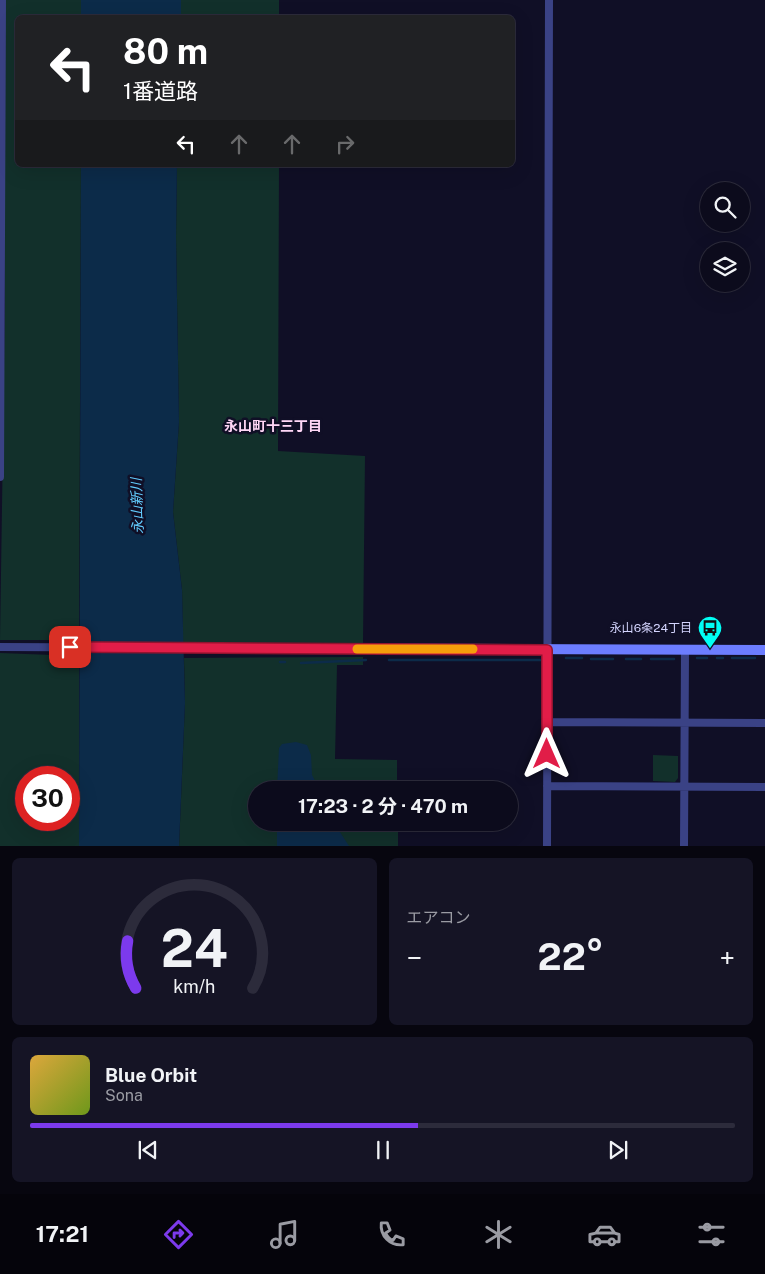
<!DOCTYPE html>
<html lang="ja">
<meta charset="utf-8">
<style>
body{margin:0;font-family:"Public Sans","Noto Sans JP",sans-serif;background:#151425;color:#f1f3f6;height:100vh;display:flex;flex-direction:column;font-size:19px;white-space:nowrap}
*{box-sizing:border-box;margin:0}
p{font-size:16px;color:#9a9ba3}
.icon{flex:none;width:28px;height:28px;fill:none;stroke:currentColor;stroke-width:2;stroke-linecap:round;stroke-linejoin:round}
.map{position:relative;height:846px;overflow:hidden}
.side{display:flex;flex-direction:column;gap:12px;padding:12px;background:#07060f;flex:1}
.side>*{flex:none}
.banner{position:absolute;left:15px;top:15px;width:500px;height:152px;border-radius:8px;box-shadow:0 5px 20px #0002,0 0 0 1px #2c2b3b;background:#202124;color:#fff;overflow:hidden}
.buttons{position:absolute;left:700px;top:182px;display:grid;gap:10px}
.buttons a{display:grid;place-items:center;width:50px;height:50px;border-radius:50%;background:#0c0b1c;box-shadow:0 5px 20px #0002,0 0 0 1px #2c2b3b;font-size:25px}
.speed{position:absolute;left:15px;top:766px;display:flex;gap:10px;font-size:25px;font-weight:700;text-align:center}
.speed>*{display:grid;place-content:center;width:65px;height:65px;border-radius:50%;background:#0c0b1c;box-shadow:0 5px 20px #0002,0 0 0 1px #2c2b3b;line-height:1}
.speed .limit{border:8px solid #d22;background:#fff;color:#111}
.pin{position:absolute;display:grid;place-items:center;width:42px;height:42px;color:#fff;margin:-21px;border-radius:10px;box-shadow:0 2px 8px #0006}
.me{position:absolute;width:55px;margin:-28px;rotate:0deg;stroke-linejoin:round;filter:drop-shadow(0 0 4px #0008)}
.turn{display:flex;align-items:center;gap:18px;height:105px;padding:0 25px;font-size:22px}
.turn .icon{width:65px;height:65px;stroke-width:2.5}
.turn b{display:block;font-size:35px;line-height:42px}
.lanes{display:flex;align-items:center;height:48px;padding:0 25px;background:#0003;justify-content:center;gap:25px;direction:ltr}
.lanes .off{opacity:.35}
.big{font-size:38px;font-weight:700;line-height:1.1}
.side .tile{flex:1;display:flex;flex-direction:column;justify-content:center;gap:8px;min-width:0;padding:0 18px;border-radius:8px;background:#151425}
.side .dial{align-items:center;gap:0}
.dial svg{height:130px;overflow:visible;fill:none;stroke:#2c2b3b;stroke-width:7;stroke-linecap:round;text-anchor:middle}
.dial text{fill:#f1f3f6;stroke:none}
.song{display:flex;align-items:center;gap:15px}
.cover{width:60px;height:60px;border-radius:8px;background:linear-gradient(135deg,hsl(40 70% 55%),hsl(80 70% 35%))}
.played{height:5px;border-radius:2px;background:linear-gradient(90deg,#7c3aed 55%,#2c2b3b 55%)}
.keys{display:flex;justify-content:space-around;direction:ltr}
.heat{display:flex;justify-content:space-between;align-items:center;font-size:28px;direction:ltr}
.side .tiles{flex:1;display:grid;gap:12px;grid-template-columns:1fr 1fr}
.tile:last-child{grid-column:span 2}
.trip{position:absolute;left:248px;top:781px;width:270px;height:50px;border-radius:25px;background:#0c0b1c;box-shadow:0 5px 20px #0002,0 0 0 1px #2c2b3b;font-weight:700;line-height:50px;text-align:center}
.menu{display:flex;height:80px;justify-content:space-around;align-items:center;background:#05040b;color:#9a9ba3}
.menu .icon{width:35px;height:35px}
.menu .on{color:#7c3aed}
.menu b{font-size:22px;color:#f1f3f6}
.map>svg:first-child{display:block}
.green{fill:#12302b;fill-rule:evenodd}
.water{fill:#0c2b49}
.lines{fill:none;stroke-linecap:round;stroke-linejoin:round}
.stream{stroke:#0c2b49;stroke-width:2.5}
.street{stroke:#3a4285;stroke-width:8}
.secondary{stroke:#6c7dff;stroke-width:10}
.route-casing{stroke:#92132f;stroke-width:12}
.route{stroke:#e11d48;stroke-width:9}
.slow{stroke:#f59e0b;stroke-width:9}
.labels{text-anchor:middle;stroke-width:5;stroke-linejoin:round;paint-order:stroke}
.poi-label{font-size:12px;fill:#d5d6ff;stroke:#100f26;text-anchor:end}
.neighbourhood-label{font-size:14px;font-weight:bold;fill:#ffd7f6;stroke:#100f26}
.water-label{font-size:14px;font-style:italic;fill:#63cdff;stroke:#100f26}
</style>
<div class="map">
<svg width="765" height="847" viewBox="0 0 765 847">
<rect width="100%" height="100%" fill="#100f26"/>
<path class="green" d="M4 0H81V17L18 18V165H81L79 640H0L5 305Z
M181 0H279V17H181Z
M177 165H279L278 451 365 456 363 643 183 642 182 590 173 512 179 422 176 237Z
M0 653 79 656V846H0ZM26 778H69V820H26Z
M363 657V665H337L335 759 397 760V790H256V822L398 823V846L179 847 185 703 184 658Z
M653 755 678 756V778L675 782 653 781Z"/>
<path class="water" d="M81 0H181V17H81Z
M81 165H177L176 237 179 422 173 512 182 590 185 703 179 846H79Z
M296 742 307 745 311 755 312 775 320 790H277L279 748 282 744Z
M277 822 334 823 349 846H277Z"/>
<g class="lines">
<path class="stream" d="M566 658H582
M697 658H707
M717 658H723
M732 658H755
M591 659H613
M626 659H641
M651 659H674
M389 660H541
M280 662H285
M301 663 366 660"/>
<path class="street" d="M0 477 2 0
M0 647 229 648
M548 722 765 723
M547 786 765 787
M547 847 549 0
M684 847 685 650"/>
<path class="secondary" d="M229 648 765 650"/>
</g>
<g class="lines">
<defs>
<path id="route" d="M70 647 547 650V754"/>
</defs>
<use href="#route" class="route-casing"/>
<use href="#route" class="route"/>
<path class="slow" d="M357 649H473"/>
</g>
<defs>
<symbol id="bus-pin" viewBox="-11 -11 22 30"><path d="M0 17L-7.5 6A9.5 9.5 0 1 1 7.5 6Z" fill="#01fff4" stroke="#100f26"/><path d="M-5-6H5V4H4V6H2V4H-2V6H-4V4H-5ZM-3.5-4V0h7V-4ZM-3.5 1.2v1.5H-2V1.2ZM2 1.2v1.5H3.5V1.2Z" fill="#111"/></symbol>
</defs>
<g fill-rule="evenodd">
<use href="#bus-pin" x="696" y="614" width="28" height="38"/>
</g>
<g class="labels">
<g class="poi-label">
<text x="692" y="632">永山6条24丁目</text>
</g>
<g class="neighbourhood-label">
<text x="273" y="431">永山町十三丁目</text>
</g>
<g class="water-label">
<text transform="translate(137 506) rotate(-92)" y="5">永山新川</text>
</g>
</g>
</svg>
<div class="buttons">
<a><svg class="icon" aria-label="search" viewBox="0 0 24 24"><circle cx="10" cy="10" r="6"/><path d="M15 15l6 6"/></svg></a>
<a><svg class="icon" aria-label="layers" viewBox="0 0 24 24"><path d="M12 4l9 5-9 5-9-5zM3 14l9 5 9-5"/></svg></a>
</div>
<div class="speed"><div class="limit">30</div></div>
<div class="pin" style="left:70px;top:647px;background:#d93025"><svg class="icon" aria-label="arrive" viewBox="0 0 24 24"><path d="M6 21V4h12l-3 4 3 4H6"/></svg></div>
<svg class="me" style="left:547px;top:754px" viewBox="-20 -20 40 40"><path d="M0-17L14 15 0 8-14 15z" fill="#e11d48" stroke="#fff" stroke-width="4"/></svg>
<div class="trip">17:23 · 2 分 · 470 m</div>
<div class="banner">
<div class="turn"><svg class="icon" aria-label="left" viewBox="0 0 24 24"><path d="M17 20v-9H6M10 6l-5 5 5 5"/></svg><div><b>80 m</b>1番道路</div></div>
<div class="lanes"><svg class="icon" aria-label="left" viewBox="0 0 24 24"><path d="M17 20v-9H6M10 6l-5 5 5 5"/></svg><svg class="icon off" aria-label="ahead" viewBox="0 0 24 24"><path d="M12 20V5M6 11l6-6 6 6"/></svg><svg class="icon off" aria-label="ahead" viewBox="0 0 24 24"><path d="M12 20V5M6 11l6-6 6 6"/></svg><svg class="icon off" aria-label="right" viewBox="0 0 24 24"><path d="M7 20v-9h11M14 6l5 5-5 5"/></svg></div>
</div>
</div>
<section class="side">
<div class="tiles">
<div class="tile dial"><svg viewBox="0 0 100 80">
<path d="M14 69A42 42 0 1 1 86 69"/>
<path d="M14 69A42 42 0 0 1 9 40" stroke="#7c3aed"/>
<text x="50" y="56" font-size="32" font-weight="700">24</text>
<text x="50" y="72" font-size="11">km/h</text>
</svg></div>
<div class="tile"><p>エアコン</p>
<div class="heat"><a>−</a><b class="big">22°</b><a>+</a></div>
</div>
<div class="tile">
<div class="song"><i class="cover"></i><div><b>Blue Orbit</b><p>Sona</p></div></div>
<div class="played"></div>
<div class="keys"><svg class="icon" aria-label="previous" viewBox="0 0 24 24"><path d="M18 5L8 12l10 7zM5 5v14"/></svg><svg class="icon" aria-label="pause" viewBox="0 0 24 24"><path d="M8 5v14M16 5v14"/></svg><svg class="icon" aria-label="next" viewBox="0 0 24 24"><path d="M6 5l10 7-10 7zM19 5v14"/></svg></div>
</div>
</div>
</section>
<nav class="menu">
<b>17:21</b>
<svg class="icon on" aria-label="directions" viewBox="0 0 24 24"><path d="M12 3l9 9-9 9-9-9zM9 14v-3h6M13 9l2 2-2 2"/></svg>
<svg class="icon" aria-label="music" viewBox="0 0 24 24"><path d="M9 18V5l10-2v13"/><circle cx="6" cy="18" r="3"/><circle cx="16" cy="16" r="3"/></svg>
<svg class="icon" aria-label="phone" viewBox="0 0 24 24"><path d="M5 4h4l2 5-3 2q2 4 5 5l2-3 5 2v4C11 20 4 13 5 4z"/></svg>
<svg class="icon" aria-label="climate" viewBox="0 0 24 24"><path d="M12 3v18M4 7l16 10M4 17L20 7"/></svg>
<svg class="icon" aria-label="car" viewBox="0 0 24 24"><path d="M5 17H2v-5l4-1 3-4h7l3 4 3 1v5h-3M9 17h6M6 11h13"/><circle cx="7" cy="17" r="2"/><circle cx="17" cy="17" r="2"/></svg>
<svg class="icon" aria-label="filters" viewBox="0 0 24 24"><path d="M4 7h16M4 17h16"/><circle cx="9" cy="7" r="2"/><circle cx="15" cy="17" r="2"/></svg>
</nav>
